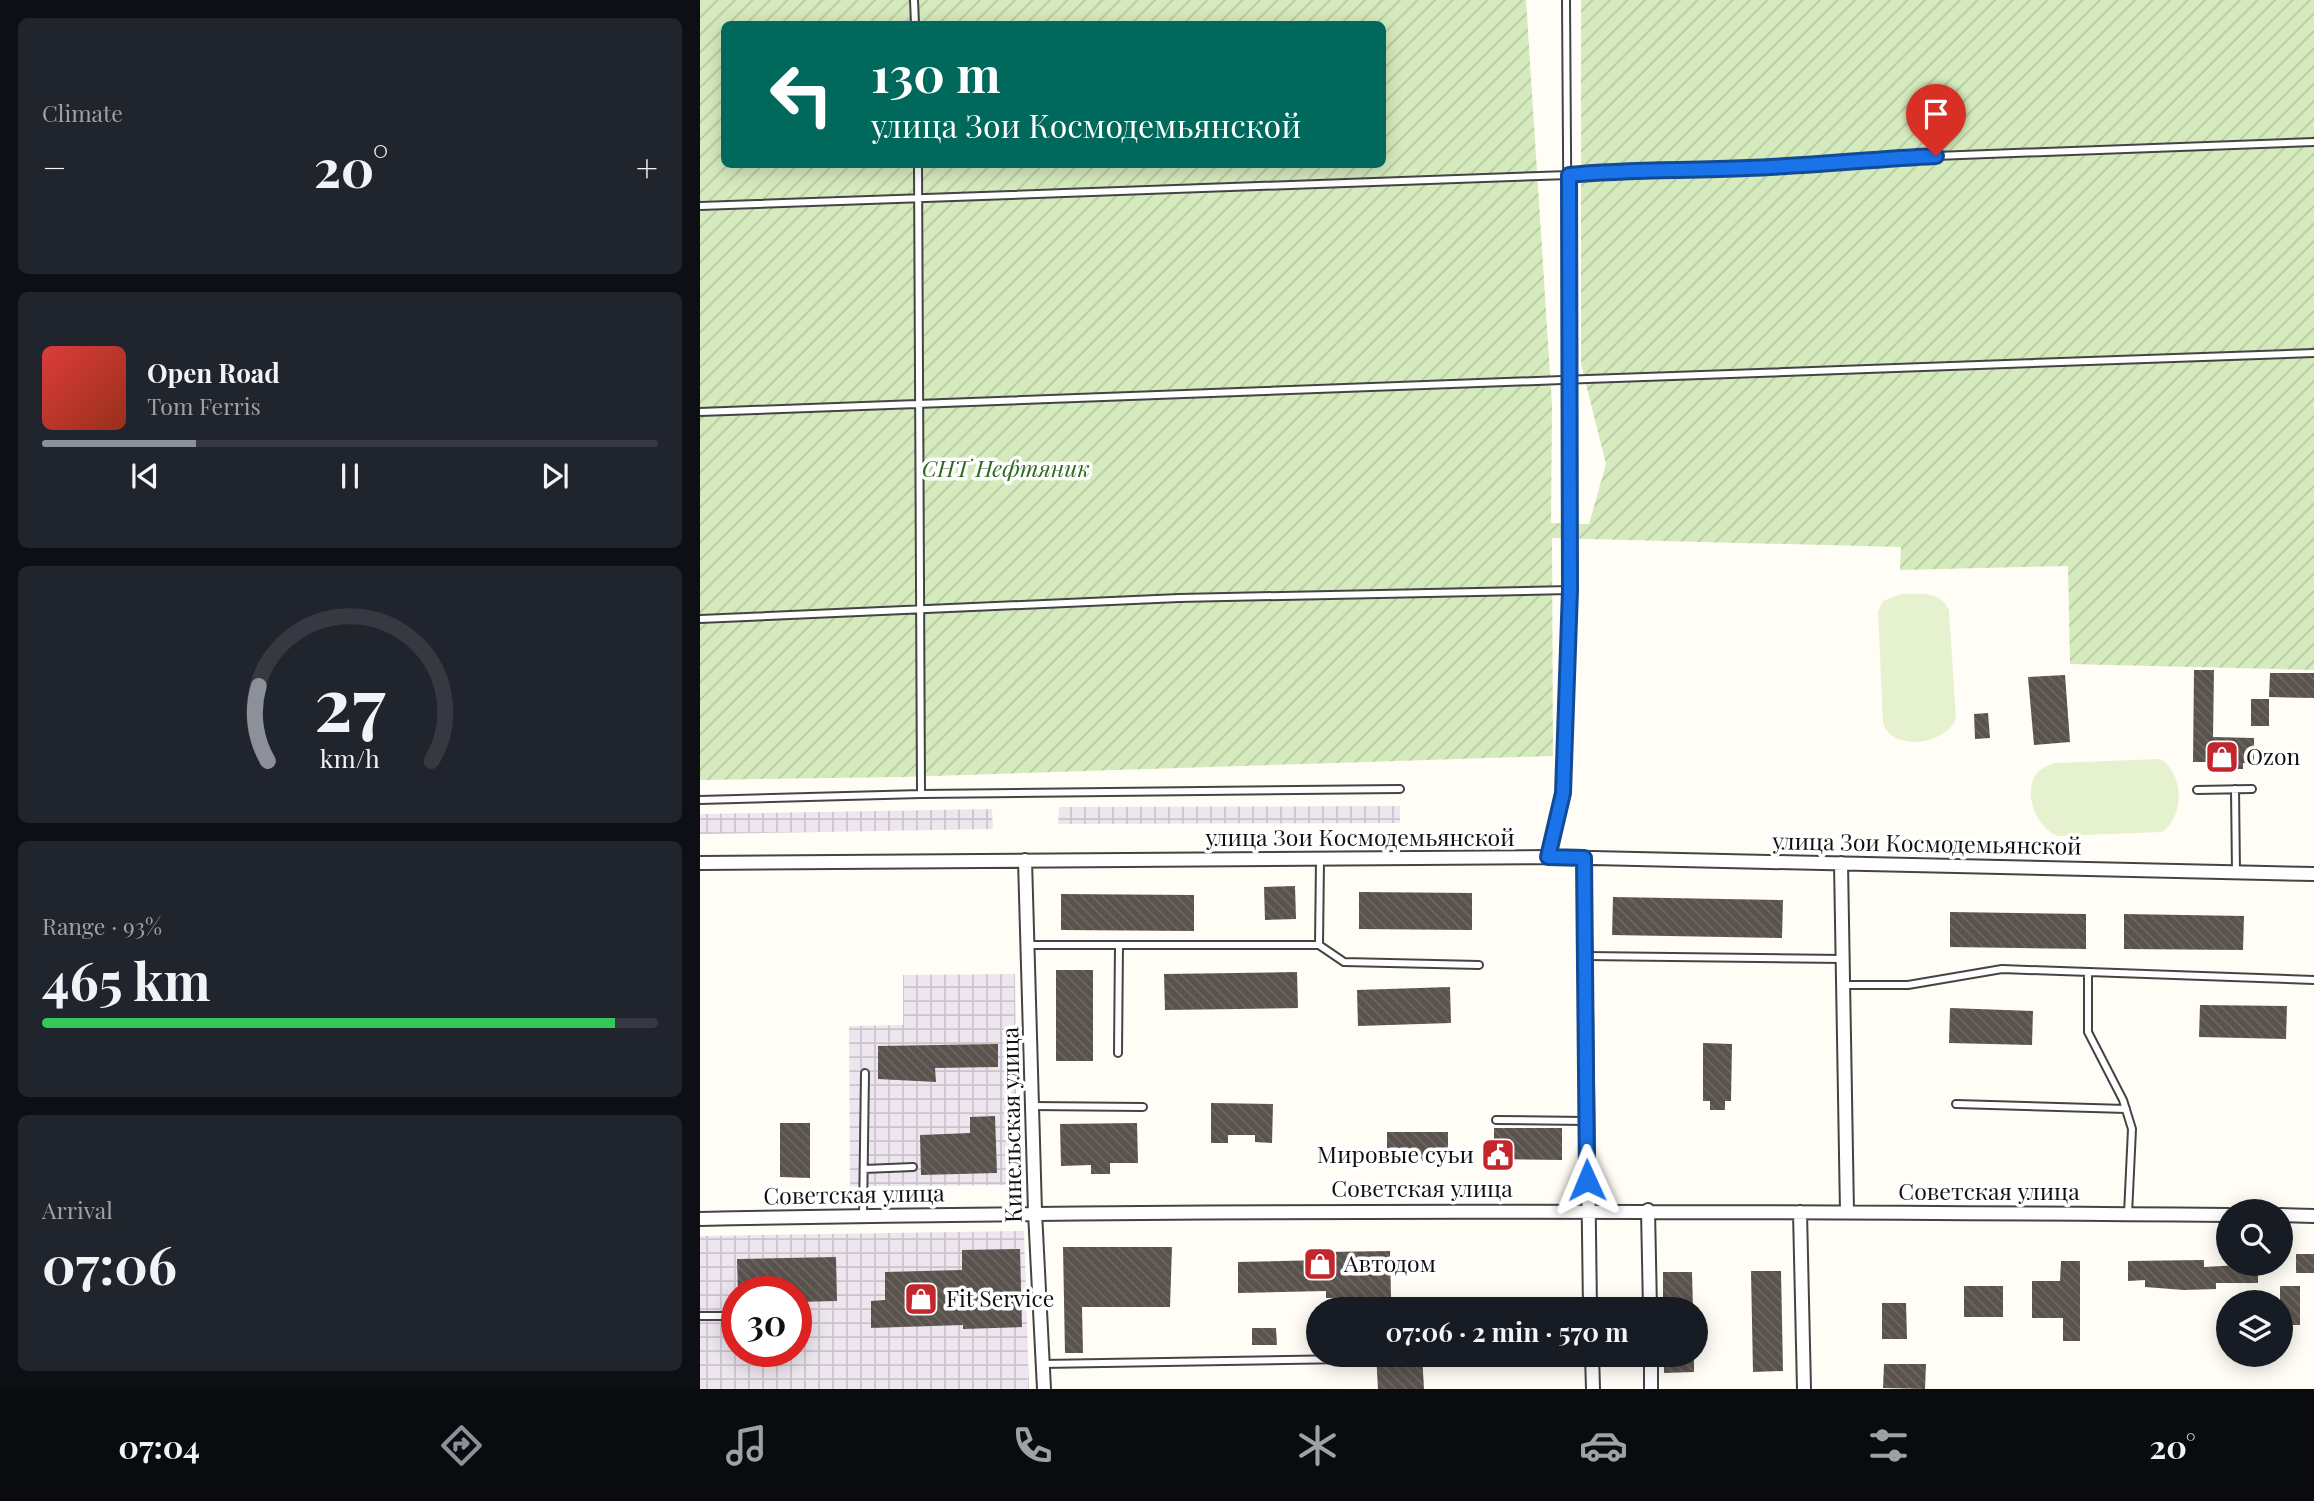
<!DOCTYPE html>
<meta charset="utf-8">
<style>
body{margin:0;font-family:"Playfair Display",serif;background:#20242c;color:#f1f3f6;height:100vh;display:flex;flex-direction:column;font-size:26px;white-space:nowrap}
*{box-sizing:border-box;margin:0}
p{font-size:23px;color:#9ea1a6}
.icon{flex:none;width:38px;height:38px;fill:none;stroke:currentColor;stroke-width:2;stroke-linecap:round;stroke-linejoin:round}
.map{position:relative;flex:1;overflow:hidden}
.panel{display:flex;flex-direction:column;gap:18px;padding:18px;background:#0d0f14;width:700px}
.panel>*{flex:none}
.banner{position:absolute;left:21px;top:21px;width:665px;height:147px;border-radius:10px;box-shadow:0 4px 18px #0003;background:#00695c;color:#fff;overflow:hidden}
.fabs{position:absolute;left:1516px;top:1199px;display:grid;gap:14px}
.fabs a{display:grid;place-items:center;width:77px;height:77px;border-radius:50%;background:#171b24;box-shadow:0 4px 18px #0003;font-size:35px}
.speed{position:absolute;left:21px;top:1276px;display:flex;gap:14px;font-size:35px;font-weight:700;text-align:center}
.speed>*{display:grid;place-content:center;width:91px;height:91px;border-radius:50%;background:#171b24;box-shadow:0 4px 18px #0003;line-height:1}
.speed .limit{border:10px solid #d22;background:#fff;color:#111}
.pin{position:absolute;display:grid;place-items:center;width:60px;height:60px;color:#fff;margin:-72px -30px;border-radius:50% 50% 50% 0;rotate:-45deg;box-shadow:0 0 7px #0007}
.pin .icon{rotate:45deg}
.me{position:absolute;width:77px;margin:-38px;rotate:359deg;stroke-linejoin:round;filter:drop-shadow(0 0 5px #0008)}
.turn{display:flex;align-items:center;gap:24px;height:147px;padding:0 35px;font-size:32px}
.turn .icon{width:91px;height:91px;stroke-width:2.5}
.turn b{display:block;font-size:49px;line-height:60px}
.big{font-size:52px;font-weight:700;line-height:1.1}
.panel .tile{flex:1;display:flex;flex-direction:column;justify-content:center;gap:10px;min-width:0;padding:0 24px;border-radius:10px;background:#20242c}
.panel .dial{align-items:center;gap:0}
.dial svg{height:182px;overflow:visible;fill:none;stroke:#363941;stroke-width:7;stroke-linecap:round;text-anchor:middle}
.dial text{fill:#f1f3f6;stroke:none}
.song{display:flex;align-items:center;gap:21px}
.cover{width:84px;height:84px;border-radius:10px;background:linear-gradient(135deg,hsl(0 70% 55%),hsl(10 70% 35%))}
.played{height:7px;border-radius:4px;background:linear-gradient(90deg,#8c9099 25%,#363941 25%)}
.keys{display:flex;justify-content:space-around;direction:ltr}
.heat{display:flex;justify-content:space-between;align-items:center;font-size:38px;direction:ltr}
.charge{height:10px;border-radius:5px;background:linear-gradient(90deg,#34c759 93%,#363941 0)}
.trip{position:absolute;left:606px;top:1297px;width:402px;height:70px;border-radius:35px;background:#171b24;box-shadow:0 4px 18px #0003;font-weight:700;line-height:70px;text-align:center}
.dock{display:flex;height:112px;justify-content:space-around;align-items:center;background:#090b0e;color:#9ea1a6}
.dock .icon{width:49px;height:49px}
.dock .active{color:#8c9099}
.dock b{font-size:32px;color:#f1f3f6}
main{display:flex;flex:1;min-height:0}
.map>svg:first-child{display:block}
.industrial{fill:url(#industrial-grid);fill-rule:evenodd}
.garden{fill:url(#garden-furrows);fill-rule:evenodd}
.pitch{fill:#e6f2cf}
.building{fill:url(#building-back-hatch)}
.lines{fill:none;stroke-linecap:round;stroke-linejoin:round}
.service-casing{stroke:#444;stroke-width:10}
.minor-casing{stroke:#444;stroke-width:16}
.service{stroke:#fff;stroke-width:6}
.minor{stroke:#fff;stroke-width:12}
.route-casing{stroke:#114b97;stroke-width:18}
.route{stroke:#1a73e8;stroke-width:12}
.labels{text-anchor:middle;stroke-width:7;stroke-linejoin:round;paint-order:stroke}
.park-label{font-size:23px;font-style:italic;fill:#2f6b1f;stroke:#fff}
.poi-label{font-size:23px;fill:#111;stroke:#fff;text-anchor:start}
.street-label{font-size:23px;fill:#111;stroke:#fff}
</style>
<main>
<section class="panel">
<div class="tile"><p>Climate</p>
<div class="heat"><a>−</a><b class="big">20°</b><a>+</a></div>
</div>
<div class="tile">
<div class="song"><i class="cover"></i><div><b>Open Road</b><p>Tom Ferris</p></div></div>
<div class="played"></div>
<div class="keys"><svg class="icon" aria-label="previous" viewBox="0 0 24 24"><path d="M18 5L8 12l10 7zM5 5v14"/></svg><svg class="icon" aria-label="pause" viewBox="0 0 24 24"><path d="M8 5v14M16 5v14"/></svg><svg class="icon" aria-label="next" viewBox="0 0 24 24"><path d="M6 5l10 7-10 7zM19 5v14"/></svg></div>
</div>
<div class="tile dial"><svg viewBox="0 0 100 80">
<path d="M14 69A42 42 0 1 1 86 69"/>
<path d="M14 69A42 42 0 0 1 10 36" stroke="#8c9099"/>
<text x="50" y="56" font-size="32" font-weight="700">27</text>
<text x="50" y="72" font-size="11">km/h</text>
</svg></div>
<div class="tile"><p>Range · 93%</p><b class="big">465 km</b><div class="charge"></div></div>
<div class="tile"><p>Arrival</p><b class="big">07:06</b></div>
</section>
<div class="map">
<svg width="1614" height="1389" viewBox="0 0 1614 1389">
<defs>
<pattern id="industrial-grid" width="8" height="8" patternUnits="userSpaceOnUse" patternTransform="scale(1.75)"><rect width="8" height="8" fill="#eee6ef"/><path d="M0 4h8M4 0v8" fill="none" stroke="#cbc4cc"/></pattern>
<pattern id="garden-furrows" width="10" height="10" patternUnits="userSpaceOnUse" patternTransform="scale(1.75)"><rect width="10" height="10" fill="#d5ebbd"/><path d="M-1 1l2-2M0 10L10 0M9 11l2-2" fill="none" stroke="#b6c8a1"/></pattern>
<pattern id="building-back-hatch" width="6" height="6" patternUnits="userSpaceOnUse" patternTransform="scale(1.75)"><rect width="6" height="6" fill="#5a524d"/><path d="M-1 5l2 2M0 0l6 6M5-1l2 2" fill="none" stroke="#6d6662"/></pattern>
</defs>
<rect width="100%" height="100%" fill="#fffdf5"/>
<path class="industrial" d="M700 806V823L358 824 359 807Z
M292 809 293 829 0 834V814Z
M315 974 317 1185 150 1186 149 1026 203 1025V975Z
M324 1231 329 1389H0V1236ZM37 1292H96V1351H37Z"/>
<path class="garden" d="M0 0H826L852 405 851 523 889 524 906 464 881 364V0H1614V670L1370 664 1368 566 1200 570 1201 547 852 538 853 756 201 777 0 780ZM24 24H682V164H24Z"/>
<path class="pitch" d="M1201 594C1220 594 1240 590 1249 610L1256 719C1246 744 1193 753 1183 723L1178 611 1183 601Z
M1460 759C1484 773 1485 816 1462 832L1358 836C1336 828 1323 793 1336 774 1341 768 1349 765 1356 763Z"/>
<path class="building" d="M1494 670H1514L1513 737 1554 738V764L1543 763V769H1525V762H1493Z
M1570 673H1614V698L1569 697Z
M1365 675 1370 742 1334 745 1328 677Z
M1551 699H1569V726H1551Z
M1288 713 1290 738 1275 739 1274 714Z
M595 886 596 919 565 920 564 887Z
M659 892 772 893V930L659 929Z
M361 894 494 895V931L361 930Z
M913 897 1083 900 1082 938 912 935Z
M1250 912 1386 914V949L1250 947Z
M1424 914 1544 916 1543 950 1424 949Z
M356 970H393V1061H356Z
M597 972 598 1008 465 1010 464 974Z
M750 987 751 1023 658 1026 657 990Z
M1500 1005 1587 1006 1586 1039 1499 1037Z
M1250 1008 1333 1011 1332 1045 1249 1043Z
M1003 1043 1032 1044 1031 1101H1025V1110H1010V1101H1003Z
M298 1044V1067L235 1068 236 1082 178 1079V1046Z
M511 1103 573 1104 572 1143 555 1142V1135H528V1143H511Z
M295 1116 297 1173 221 1175 220 1135 270 1133V1117Z
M80 1123H110V1178L80 1177Z
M437 1123 438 1163H410V1174H391V1165L361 1166 360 1124Z
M794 1128H862V1160L794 1159Z
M687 1132H748V1161L687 1160Z
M363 1247H472L470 1307H382L383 1353H365Z
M320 1249 322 1327 263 1329V1325L171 1328V1301L185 1300V1272L262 1270V1250Z
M690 1251 691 1297 626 1298V1291L538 1293V1262L626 1260 625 1252Z
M1596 1254H1614V1273H1596Z
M136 1257 137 1301 96 1302V1292H38L37 1259Z
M1504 1260V1267L1558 1264V1283H1516V1289L1484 1290 1445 1287V1280L1428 1281V1261Z
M1361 1261H1380V1341H1363V1318H1332V1281H1360Z
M1051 1271H1081L1083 1371 1053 1372Z
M963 1272H992L993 1309H963Z
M1264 1286H1303V1317H1264Z
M1580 1286H1600V1325H1580Z
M1182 1303H1206L1207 1339H1182Z
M552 1328H576L577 1345H552Z
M676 1354H722L724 1389H678Z
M964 1354H994V1372L964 1373Z
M1184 1364H1226L1225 1389 1183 1388Z"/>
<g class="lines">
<defs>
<path id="service" d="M214 0 215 24
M218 164 221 794
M0 206 869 175 917 170 1083 167 1209 157 1614 142
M0 412C538 388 1076 375 1614 353
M0 619 479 598 870 590
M1535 789 1536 872
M1497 790 1552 789
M0 800 221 794 700 789
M848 857 863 793 870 590 866 0
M328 945H619L620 860
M619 945 644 962 779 965
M885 956 1142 959
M1388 972V1032L1423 1100 1432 1129 1428 1214
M1143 985H1208L1302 969 1614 980
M418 1053 419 945
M1256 1104 1426 1109
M332 1106 443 1107
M796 1120 886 1121
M164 1169 213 1167
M163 1216 165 1073
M96 1315H99
M0 1316H37
M342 1364 649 1359"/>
<path id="minor" d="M884 858 890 1309
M325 860 335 1212 344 1389
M0 863 848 857 1614 874
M1141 863 1147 1212
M948 1210 950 1309
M1100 1212 1104 1389
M1580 1215 1614 1216
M0 1219C509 1209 1018 1211 1528 1215
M892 1354 893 1389
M951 1354V1389"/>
</defs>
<use href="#service" class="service-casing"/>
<use href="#minor" class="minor-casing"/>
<use href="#service" class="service"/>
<use href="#minor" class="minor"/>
</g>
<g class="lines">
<defs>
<path id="route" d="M887 1180 884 858 848 857 863 793 870 590 869 175C928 169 988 171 1047 168 1110 166 1173 159 1236 156"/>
</defs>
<use href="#route" class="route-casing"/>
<use href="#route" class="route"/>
</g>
<defs>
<symbol id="shop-square" viewBox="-11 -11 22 22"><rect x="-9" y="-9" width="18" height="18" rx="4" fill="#c4262e" stroke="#fff"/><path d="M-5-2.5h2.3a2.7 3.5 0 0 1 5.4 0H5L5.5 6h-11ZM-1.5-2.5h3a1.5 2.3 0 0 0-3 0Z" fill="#fff"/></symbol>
<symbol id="civic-square" viewBox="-11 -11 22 22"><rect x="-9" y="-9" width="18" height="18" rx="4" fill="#c4262e" stroke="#fff"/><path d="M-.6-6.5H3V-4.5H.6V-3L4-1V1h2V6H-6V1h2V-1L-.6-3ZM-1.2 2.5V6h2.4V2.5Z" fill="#fff"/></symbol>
</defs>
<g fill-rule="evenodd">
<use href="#shop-square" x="1503" y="738" width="38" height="38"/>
<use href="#civic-square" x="779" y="1136" width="38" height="38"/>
<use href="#shop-square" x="601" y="1245" width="38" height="38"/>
<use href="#shop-square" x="202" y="1280" width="38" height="38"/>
</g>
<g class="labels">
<g class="park-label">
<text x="306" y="477">СНТ Нефтяник</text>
</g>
<g class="poi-label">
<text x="1546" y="765">Ozon</text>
<text x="774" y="1163" text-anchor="end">Мировые суьи</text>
<text x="644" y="1272">Автодом</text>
<text x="246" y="1307">Fit Service</text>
</g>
<g class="street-label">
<text x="660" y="846">улица Зои Космодемьянской</text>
<text transform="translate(1227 844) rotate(1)" y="8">улица Зои Космодемьянской</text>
<text transform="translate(312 1125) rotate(-91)" y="8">Кинельская улица</text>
<text x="722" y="1197">Советская улица</text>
<text x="1289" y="1200">Советская улица</text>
<text transform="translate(154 1195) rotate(-1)" y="8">Советская улица</text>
</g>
</g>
</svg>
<div class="fabs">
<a><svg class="icon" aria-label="search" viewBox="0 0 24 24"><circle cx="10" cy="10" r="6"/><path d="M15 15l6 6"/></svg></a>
<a><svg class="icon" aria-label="layers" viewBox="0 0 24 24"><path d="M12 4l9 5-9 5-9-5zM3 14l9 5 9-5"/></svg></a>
</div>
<div class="speed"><div class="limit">30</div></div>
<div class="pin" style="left:1236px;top:156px;background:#d93025"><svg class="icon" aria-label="arrive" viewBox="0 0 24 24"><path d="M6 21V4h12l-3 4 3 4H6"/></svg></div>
<svg class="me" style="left:887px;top:1180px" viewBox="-20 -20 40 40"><path d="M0-17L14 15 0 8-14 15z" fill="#1a73e8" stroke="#fff" stroke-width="4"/></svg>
<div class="trip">07:06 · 2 min · 570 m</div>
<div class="banner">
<div class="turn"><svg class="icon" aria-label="left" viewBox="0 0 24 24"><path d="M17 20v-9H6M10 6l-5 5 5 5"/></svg><div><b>130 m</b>улица Зои Космодемьянской</div></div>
</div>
</div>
</main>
<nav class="dock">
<b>07:04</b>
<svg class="icon active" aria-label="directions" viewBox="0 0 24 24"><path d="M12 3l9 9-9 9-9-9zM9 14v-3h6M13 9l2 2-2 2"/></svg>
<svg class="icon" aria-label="music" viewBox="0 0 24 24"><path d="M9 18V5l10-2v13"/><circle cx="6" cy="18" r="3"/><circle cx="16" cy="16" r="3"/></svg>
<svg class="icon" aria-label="phone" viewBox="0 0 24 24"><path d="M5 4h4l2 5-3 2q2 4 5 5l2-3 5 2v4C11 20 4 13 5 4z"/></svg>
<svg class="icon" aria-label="climate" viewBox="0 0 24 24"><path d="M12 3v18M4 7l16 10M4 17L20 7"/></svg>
<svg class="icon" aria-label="car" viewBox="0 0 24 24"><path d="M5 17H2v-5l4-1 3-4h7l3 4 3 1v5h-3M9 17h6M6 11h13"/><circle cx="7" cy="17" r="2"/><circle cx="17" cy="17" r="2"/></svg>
<svg class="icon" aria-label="filters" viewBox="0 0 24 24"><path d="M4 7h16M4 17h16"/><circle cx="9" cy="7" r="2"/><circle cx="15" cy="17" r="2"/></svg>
<b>20°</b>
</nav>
